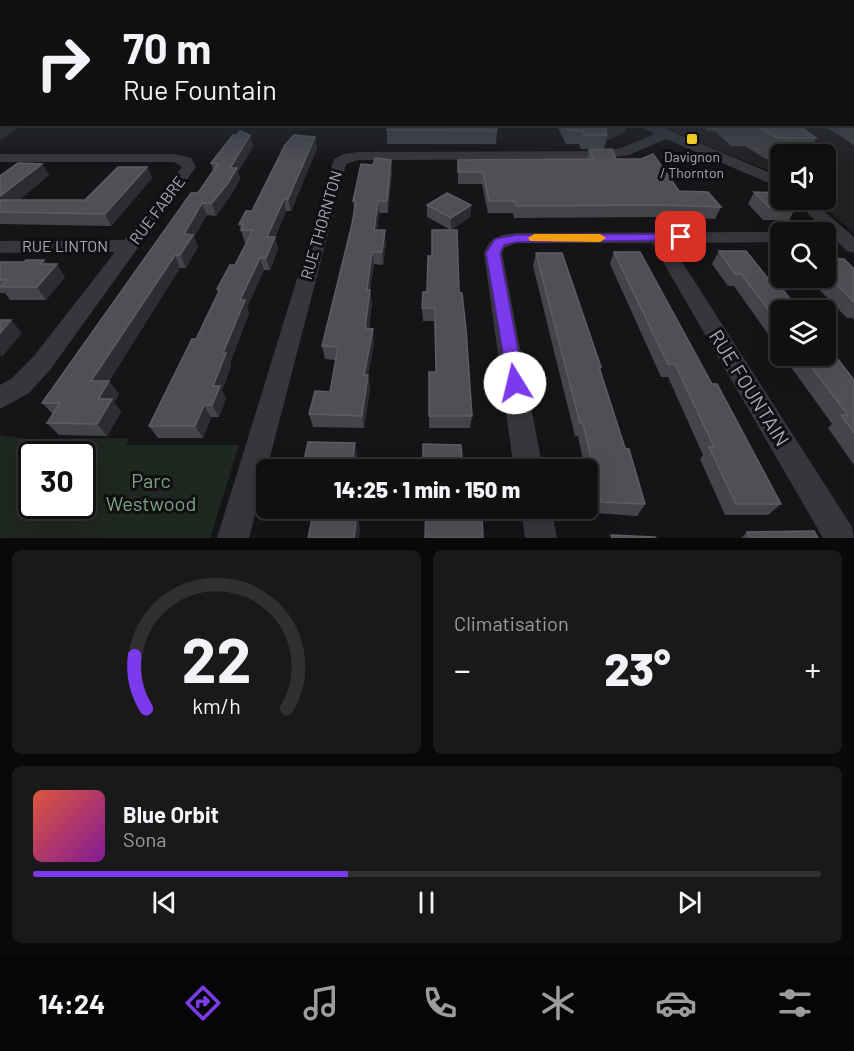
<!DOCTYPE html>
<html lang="fr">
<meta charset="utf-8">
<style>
body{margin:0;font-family:Barlow,sans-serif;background:#19191a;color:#f1f3f6;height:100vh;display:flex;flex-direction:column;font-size:22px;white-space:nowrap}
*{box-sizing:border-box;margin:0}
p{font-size:20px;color:#9c9d9f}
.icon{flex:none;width:33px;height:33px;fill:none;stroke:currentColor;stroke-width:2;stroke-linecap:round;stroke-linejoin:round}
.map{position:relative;height:538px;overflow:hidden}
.drawer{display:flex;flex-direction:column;gap:12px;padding:12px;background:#090909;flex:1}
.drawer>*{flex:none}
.guide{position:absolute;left:0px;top:0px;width:855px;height:126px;box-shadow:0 6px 24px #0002,0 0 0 2px #303031;background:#101011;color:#f1f3f6;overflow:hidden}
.fabs{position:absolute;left:770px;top:144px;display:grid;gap:12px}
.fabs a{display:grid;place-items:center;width:66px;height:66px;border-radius:9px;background:#101011;box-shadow:0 6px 24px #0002,0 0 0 2px #303031;font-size:30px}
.speed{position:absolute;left:18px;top:441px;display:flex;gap:12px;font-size:30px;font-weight:700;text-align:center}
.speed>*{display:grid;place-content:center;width:78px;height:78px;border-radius:50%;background:#101011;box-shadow:0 6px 24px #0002,0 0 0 2px #303031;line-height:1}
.speed .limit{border:3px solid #111;border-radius:9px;background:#fff;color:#111}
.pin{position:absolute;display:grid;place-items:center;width:51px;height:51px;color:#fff;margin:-26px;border-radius:12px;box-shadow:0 3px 9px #0006}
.me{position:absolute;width:66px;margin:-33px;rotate:351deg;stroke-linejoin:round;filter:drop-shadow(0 0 4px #0008)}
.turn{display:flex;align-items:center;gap:21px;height:126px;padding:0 24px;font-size:27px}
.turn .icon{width:78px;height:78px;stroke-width:2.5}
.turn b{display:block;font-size:42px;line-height:51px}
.big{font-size:45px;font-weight:800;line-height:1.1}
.drawer .widget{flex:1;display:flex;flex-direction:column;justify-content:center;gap:9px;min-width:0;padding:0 21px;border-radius:9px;background:#19191a}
.drawer .dial{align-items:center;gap:0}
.dial svg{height:156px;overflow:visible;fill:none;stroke:#303031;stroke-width:7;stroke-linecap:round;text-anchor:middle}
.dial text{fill:#f1f3f6;stroke:none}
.song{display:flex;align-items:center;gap:18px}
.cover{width:72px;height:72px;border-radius:9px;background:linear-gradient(135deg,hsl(10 70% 55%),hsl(290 70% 35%))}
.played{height:6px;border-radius:3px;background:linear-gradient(90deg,#7c3aed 40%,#303031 40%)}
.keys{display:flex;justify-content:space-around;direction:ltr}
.heat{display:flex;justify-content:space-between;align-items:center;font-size:33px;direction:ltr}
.drawer .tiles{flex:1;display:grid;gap:12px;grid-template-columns:1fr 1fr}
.widget:last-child{grid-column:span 2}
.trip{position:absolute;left:256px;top:459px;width:342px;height:60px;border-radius:9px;background:#101011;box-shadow:0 6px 24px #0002,0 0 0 2px #303031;font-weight:800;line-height:60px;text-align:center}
.tabs{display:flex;height:96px;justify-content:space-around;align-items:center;background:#060607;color:#9c9d9f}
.tabs .icon{width:42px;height:42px}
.tabs .current{color:#7c3aed}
.tabs b{font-size:27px;color:#f1f3f6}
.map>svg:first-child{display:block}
.built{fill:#222124}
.green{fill:#1f2721;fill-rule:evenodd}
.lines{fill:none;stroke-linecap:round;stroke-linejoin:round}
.minor{fill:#36363c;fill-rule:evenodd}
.wall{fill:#44454a}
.shaded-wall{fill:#2d2d31}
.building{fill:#4f4f56;stroke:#5c5d65;stroke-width:1.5}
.route{fill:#7c3aed;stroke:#51269a;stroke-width:1.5}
.slow{fill:#f59e0b}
.poi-dot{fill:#fbd329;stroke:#101012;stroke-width:2}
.labels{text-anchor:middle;stroke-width:6;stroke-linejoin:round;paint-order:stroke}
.far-poi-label{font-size:14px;fill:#a6a9b8;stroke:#101012}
.street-label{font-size:16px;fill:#a6a9b8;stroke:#101012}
.near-street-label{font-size:20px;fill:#a6a9b8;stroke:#101012}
.near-park-label{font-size:20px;fill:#7ca485;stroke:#101012}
</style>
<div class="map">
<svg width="854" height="538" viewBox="0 0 854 538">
<rect width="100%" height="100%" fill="#151517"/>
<path class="built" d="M854 88V233L815 200H825V154H780V175L656 125 854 124Z"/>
<path class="green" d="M0 435 27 439 129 438 126 445H239L210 538H0ZM32 454H82V506H32Z"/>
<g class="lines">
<path class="minor" d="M636 124H654L780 177V188L666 139 629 155 603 159 358 160 346 164 249 538H217L334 159 344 154 358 152 603 151 621 148 655 134Z
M0 154H175L191 158 196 167 50 370 29 393 0 409V385L11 379 34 356 115 252 0 253V241L124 240 182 167 174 162H0Z
M794 200H811L854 237V253L847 251Z
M780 232H784H780V242L670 243 852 527 854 538H823L652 243H516L504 248 502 253 543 470H514L484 253C490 237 500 235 516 233Z
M521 508H551L557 538H525Z"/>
</g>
<path class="wall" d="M854 93V145L826 127 815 126 812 124H854Z
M556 124H627L626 131 606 141 604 149H581L579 144H566Z
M701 124H797L816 138 807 154H780V159H766L745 146H731L715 131H707Z
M387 130 497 131 496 144H387Z
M250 135 253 146 238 172 240 179 231 195 216 216 207 215 194 237 198 247 186 268H180L109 381 119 394 114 402 121 412 107 436 59 435 47 423 53 414 42 403 198 193 213 170 211 163Z
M315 137 317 148 291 211H286L275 238 278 249 270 270H264L247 307 249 313 230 363 231 366 222 391 226 398 219 417H211L203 438H158L149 426 196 339 218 293 217 289 235 265 246 243H245L239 224 252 211Z
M589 150 616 159 679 191 721 207 715 219 654 217 514 218 513 213H488L482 184H458V160L587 159Z
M42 164 49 175 19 200H85L147 167 152 178 111 226 0 224V176Z
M392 171 388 213H379L377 230 386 242 383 265 374 264 370 290 372 303 369 328 374 342 368 375 370 388 364 428 313 427 309 414 330 392 336 360 325 359 322 346 352 224 354 210 353 201Z
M754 192 796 207 789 220H763L748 204Z
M427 205H471L470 217 451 230 427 217Z
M825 248 839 259 854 269V320L853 318H847L808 278H825Z
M719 251 780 310V351L734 286H728L712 264Z
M614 252 781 504 768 515H725L700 459 703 455 668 377H661L610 264Z
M536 253 601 367 600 370 625 448 645 504 637 516 595 513 588 482V470H585L578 436H575L533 266Z
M0 262 47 264 65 277 46 300H10L5 293H0Z
M459 292 472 416 470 428H429V372H436L434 321H423L422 308Z
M783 356H825L854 380V465L828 428 832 424Z
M747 532 818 538H741Z"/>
<path class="shaded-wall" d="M0 114H2V124H23L0 140Z
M615 124H627L626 131 606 141 607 135 605 129Z
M250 135 253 146 238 172 240 179 231 195 216 216 212 203 230 168Z
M315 137 317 148 291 211 288 199Z
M391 160 392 171 388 213 387 201Z
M42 164 49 175 4 212 0 206V196Z
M147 167 152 178 111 226 105 214Z
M284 199 286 211 275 238 278 249 270 270 266 258 267 237Z
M378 201 379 213 375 242 374 230Z
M202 203 207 215 194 237 198 247 186 268 180 255 184 234Z
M471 205 470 217 451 230V218Z
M385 230 386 242 383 265 382 252Z
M372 252 374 264 368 303 367 290Z
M175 255 180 268 101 393 91 381Z
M260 258 264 270 247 307 249 313 230 363 231 366 222 391 226 398 219 417 212 405 213 386 240 300Z
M44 260 51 270 57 264 65 277 46 300 37 287 40 264Z
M370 290 372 303 367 341 365 328Z
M11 320 22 333 2 357 0 355V333Z
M373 329 374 342 366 387 364 375Z
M368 375 370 388 364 428 362 416Z
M109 381 119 394 114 402 121 412 107 436 97 424 98 399Z
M204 405 211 417 203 438 195 426Z
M355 443 358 459 356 470H351Z
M345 508H351L348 526 344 512Z
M357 512 360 527 359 538H354Z"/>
<path class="building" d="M0 88H2V114H0Z
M388 124H496L497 131 387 130Z
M566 124H615L605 129 607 135H584L582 131 569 130Z
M739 124H797L816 138H777L755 125 740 126Z
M240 131 250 135 230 168H237L228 183 212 203H202L184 234 193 235 180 255H175L91 381H109L98 399H112L97 424 47 423 60 403H42L191 193H198L218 164 211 163 233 135H237Z
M294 135 315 137 288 199H284L267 237H275L266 258H260L240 300H245L223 353H226L213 386H220L212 405H204L195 426H149L192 339H196L220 289H217L230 265H235L253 230H241L244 224H239L246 211H252L285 145Z
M612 149 616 159H641L653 154 679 191 708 192 721 207 658 205 516 206 514 201H489L483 172H458V160L593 159 589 150Z
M375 158 391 160 387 201H378L374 230H385L382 252H372L367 290H370L365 328 373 329 364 375H368L362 416 309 414 315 391 330 392 338 347 322 346 352 224 356 201H353L361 164 373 165Z
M18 163 42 164 0 196V176Z
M118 167H147L105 214 0 212V200H85Z
M754 192 780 193V200H787L796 207 770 208Z
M447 193 471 205 451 218 427 205Z
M432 230H457L459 292 462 293 466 329 472 416H429V372H436L435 308H422L423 292H427L428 256H432Z
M825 248H828L839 259H844L854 269V302L825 273Z
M719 251H746L770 281H776L799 310H780V325L741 274H735Z
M614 252H640L712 384H717L781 504H736L709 447H714L675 364H668Z
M536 253H562L601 367H599L625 448 629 449 645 504 601 502 583 423H580Z
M26 260H44L40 264H57L37 287H0L7 280H0V262H24Z
M0 320H11L0 333Z
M825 343 854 380V433L841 415H848L803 356H825Z
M308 442 355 443 351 470H302Z
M423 444 461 445 462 460H465V470H423Z
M314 508H345L344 512H357L354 538H308Z
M426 508H467V515H482L483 538H425Z
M814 531 818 538H750L747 532Z
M611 535 655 537 656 538H612Z"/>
<linearGradient id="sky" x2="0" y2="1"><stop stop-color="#0c0c0d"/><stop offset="0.54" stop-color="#353b47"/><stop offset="1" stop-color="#353b47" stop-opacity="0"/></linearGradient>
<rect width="854" height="164" fill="url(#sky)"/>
<path class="route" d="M681 234 688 237 686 240 516 242 504 245 500 253 524 383 521 388 515 390 509 388 486 253 495 239 516 235Z"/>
<path class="slow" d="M534 234H600L606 238 600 242 530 241 528 238Z"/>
<rect class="poi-dot" x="686" y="133" width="12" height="12" rx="3"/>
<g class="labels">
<g class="far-poi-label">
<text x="692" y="162">Davignon<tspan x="692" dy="16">/ Thornton</tspan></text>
</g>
<g class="street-label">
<text transform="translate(157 210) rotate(-53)" y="6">RUE FABRE</text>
<text transform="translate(321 225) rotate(-74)" y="6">RUE THORNTON</text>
<text x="65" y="252">RUE LINTON</text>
</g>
<g class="near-street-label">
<text transform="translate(749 388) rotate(58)" y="7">RUE FOUNTAIN</text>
</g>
<g class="near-park-label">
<text x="151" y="488">Parc<tspan x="151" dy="23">Westwood</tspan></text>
</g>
</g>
</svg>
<div class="fabs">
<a><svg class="icon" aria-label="sound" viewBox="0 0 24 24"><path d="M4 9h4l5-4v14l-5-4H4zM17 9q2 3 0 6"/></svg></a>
<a><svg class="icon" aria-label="search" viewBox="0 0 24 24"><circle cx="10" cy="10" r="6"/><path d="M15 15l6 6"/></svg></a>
<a><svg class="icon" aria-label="layers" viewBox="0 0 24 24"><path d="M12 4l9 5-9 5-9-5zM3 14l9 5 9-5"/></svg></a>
</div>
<div class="speed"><div class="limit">30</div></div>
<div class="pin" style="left:681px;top:237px;background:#d93025"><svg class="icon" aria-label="arrive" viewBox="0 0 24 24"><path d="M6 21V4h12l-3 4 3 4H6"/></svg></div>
<svg class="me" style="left:515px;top:383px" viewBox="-20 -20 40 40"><circle r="19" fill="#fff"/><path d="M0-13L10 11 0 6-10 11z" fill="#7c3aed"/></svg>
<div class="trip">14:25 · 1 min · 150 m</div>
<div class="guide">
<div class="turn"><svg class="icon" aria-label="right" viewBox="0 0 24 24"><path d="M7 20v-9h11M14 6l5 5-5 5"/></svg><div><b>70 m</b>Rue Fountain</div></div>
</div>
</div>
<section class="drawer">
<div class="tiles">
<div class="widget dial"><svg viewBox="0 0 100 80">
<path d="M14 69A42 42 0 1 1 86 69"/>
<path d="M14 69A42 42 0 0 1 8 42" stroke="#7c3aed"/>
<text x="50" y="56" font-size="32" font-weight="700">22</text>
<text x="50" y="72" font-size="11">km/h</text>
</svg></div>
<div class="widget"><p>Climatisation</p>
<div class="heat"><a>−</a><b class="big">23°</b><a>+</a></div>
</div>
<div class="widget">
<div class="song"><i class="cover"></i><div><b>Blue Orbit</b><p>Sona</p></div></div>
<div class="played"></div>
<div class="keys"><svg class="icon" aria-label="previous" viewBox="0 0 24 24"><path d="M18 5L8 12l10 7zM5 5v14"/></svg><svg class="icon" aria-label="pause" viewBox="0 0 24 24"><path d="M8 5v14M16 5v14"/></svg><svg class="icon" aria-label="next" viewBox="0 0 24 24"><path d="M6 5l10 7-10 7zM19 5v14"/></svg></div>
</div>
</div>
</section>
<nav class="tabs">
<b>14:24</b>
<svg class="icon current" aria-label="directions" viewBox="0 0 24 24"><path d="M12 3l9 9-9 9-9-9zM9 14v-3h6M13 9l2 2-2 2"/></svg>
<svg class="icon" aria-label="music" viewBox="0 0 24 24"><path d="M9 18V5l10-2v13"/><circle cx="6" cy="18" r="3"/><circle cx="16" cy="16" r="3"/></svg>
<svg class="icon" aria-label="phone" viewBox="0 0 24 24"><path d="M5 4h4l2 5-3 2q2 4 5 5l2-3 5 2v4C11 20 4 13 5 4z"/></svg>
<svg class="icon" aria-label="climate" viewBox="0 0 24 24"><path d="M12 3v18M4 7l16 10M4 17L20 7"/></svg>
<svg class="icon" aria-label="car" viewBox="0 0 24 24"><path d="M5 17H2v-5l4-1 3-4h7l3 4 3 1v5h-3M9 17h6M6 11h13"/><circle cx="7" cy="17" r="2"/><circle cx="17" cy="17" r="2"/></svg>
<svg class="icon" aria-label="filters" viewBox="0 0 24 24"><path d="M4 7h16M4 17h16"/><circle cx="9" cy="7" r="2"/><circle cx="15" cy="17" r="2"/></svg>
</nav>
